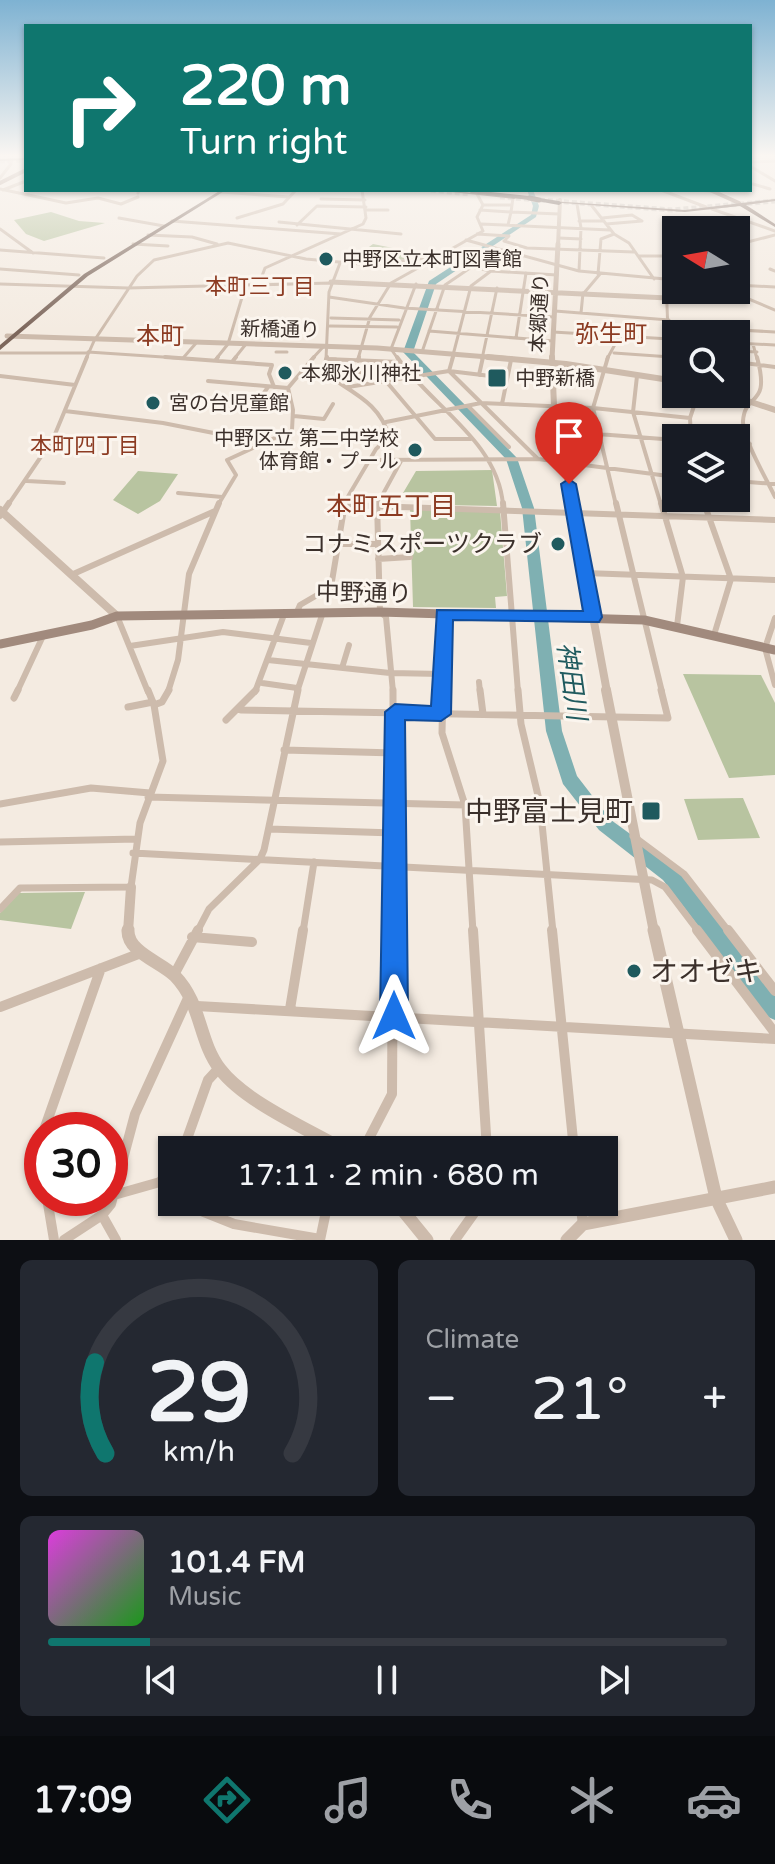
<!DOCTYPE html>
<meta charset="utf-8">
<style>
body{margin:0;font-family:"Varela Round","Noto Sans JP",sans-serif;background:#242831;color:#f1f3f6;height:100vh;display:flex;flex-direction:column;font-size:30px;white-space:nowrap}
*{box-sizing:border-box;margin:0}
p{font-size:26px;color:#9ea1a6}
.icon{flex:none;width:44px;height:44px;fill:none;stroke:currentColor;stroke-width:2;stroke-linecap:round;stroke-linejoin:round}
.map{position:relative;height:1240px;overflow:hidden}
.side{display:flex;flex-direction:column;gap:20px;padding:20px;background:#0d0f14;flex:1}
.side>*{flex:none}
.hud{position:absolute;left:24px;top:24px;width:728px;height:168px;border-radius:0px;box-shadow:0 2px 6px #0004;background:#0f766e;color:#fff;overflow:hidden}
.needle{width:52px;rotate:281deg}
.fabs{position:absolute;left:662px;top:216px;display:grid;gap:16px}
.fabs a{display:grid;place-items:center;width:88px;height:88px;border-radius:0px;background:#171b24;box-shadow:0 2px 6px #0004;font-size:40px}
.speed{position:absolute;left:24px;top:1112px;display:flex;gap:16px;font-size:40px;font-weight:700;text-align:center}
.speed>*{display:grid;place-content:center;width:104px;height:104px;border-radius:50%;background:#171b24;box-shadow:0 2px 6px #0004;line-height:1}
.speed .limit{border:12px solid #d22;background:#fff;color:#111}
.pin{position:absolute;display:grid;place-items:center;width:68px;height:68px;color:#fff;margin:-82px -34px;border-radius:50% 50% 50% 0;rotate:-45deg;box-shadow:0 0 8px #0007}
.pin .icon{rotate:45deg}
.me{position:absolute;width:88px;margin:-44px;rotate:0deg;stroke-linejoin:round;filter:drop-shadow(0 0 6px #0008)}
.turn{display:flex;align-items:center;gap:28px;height:168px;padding:0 24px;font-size:36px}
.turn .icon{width:104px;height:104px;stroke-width:2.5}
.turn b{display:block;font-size:56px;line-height:68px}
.big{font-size:60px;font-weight:600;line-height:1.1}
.side .widget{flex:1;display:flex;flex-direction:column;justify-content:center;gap:12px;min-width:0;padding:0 28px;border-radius:12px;background:#242831}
.side .dial{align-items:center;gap:0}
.dial svg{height:208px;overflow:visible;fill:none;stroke:#363941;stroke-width:7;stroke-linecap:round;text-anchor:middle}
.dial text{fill:#f1f3f6;stroke:none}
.song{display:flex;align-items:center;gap:24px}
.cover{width:96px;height:96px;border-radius:12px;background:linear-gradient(135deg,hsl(300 70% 55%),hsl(120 70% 35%))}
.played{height:8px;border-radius:4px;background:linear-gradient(90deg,#0f766e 15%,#363941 15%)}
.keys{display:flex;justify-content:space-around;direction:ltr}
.heat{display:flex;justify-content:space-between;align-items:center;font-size:44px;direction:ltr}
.side .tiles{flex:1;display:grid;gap:20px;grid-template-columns:1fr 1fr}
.widget:last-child{grid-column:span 2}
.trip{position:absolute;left:158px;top:1136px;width:460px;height:80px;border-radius:0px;background:#171b24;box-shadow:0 2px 6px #0004;font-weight:600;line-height:80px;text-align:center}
.menu{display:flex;height:128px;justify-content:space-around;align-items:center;background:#090b0e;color:#9ea1a6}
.menu .icon{width:56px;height:56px}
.menu .selected{color:#0f766e}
.menu b{font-size:36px;color:#f1f3f6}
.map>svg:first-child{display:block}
.green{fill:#b8c4a0}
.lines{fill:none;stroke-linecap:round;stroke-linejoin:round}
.river{fill:#7fb0b2;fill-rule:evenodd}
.motorway-tunnel{stroke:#cfc6bd;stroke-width:5;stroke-dasharray:5 3;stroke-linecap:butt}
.minor-far4{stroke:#cdbbac;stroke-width:3}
.minor-far3{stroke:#cdbbac;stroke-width:4}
.minor-far2{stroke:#cdbbac;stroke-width:6}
.minor-far1{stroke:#cdbbac;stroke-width:7}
.minor{stroke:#cdbbac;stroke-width:10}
.tertiary-far5{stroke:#cdbbac;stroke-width:4}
.tertiary-far4{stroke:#cdbbac;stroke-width:5}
.tertiary-far3{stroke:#cdbbac;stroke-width:6}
.tertiary-far2{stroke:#cdbbac;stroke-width:8}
.tertiary-far1{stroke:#cdbbac;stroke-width:10}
.tertiary{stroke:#cdbbac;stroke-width:13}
.secondary-far1{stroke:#a18a7d;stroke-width:4}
.secondary{stroke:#a18a7d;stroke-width:9}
.primary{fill:#7d675c;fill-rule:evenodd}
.motorway{fill:#5c4a42;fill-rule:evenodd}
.motorway-bridge{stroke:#5c4a42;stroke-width:5}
.route{fill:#1a73e8;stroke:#114b97;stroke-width:2}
.poi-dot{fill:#1f5a5e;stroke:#fbf5ee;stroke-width:3}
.labels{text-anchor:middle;stroke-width:6;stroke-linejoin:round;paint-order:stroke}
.far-poi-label{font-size:20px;fill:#3b302b;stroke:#fbf5ee;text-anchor:start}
.far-street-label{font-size:20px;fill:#3b302b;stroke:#fbf5ee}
.far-neighbourhood-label{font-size:22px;fill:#8c3b22;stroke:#fbf5ee}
.far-quarter-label{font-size:24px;fill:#8c3b22;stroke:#fbf5ee}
.poi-label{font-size:24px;fill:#3b302b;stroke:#fbf5ee;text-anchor:end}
.street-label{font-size:24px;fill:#3b302b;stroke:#fbf5ee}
.neighbourhood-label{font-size:26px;fill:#8c3b22;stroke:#fbf5ee}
.water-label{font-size:26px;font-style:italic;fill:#1f5a5e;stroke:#fbf5ee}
.near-poi-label{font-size:28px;fill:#3b302b;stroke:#fbf5ee;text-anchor:end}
</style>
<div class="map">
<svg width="775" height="1240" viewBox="0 0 775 1240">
<rect width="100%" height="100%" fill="#f4ebe1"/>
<path class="green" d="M51 212 79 221 105 223 44 241 26 234 14 220Z
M373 244 413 252 407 256 412 259 347 263Z
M492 470 497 506 443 505 442 494 403 493 416 471Z
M138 471 178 474 160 501 138 514 113 500Z
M410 509 500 511 507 596 495 597 496 608 413 607Z
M683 674 761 675 775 703V775L729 778Z
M743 798 760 838 698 840 684 799Z
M85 892 71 929 0 920V913L19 893Z"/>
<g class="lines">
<path class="river" d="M527 190H533L539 206 536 217 436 284 413 352 517 458 534 508 562 731 577 776 611 820 677 868 775 993V1020L768 1017 663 880 599 830 563 784 546 731 522 508 506 459 403 352 429 281 531 215 533 206Z"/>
<path class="motorway-tunnel" d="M0 161 26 160
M431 190 469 194
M500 197 672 210 775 201"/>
<path class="minor-far4" d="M750 162 775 161
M750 166 775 181
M0 178 11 164 8 161
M753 184 770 189
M0 189 66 203 98 198 121 204 138 197
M3 190 26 181
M661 190 706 207
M694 190 712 191
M221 192 289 197
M138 193 139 190
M321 199 365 200
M577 204 581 228 579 271
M483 205H512
M592 206 614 234 629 243 654 279
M712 209 775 231
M366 210H388
M480 210 511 212 513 198
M119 218 164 226
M237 218 283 204 296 190
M602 218 632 215 642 221 606 224
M172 221 341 234
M579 221H604
M279 222 401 234
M481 224 610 230
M297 225 317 206 366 207
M508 225 511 212 559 214
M0 229 33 253
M477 234 509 236 504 241 527 248 634 252
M148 235 192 237 217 244
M559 238 581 239
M466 240 579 271 676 280
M133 244 168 246
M736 245 775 235
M0 250 104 258
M638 256H676
M431 259 491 271 557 275
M0 269 79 275
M770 269 775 271
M598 274 601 239 614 234
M666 279 669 359
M0 284 128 288 331 283
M259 284 265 268 363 224 366 218 362 190
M736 285 775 287
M727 290 775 310
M584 293 600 274
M329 297 404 308 554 317
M555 311 669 320
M581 313 583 293
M331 318 399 320
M330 326 397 327
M669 326 775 332
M429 331 553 341
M553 332 670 339
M516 338 526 273
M736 343 775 345
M753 344 757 359
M736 351 757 352
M88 352 193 359
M276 352H287
M422 352 445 285 498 249
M0 353H87
M614 353 671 357
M184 357 197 342
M86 359 94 341 137 276 154 260 228 243 306 259 372 265 439 256 483 231 477 217 483 205 477 194
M216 359 228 344 246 284
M234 359 246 344
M312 359 324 346
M326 359H336
M326 359 329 292 340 263
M358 359 370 317 391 283 434 259
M398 359 391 349 416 284
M452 359 471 286 491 271
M482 359 497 288
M607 359 619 337"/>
<path class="minor-far3" d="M165 357 272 365 269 374 274 387
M327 357 322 371C349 392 380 401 389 437L376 449 343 505
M397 357C431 406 498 441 503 505
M453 357 449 371 538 459
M608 357 593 408 616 505
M669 357 670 380
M757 357C771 409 745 391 743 421 742 437 767 480 775 497
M326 359 399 362
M216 360 218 357
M358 361 359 357
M232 362 236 357
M736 362 775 367
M382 363 379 373 435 439H471
M322 370 379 373
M479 375 483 357
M0 376 75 385
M637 376 633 412 661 505
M208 381 288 388
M348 387 449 371 507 378
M288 388 314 357
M502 404 511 360
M255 406 268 387
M468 406 509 447
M65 411 163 423 259 442
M294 416 324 419 333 404
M386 422 481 403 593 408 690 418
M690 428 744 433
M558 431 676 440
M691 438 690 418 698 394
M736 444H750
M371 460 538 459 676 477
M27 481 64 483
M736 481 775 484
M178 493 222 497
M702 498 704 505
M8 505 53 439 87 357
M218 505 236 475 227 460 292 430 293 410 288 388
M377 505 401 461"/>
<path class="minor-far2" d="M377 503 380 612 386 617 393 692
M503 503 518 692
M616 503 662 692
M661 503 683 577 677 626
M704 503 731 579 714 635
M343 505 775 520
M0 516 9 503
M337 544H378
M378 559 410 557
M585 573 775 580
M71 575 215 511
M331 587 379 588
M297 612 300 605 331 587 345 503
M117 616 148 692
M775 618 765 648 775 685
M130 646 223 632 311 643
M268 660 390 673 442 674
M342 668 349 645
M479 682 480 692
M262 683 297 688
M17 692 43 636
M168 692 178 660 189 574 219 503
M255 692 285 612
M297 692 323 612
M443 692 444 614"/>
<path class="minor-far1" d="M393 690V932
M443 690 442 733 465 805 473 932
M480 690 483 714
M518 690 521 724 540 804 553 932
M14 698 18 690
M154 705 162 702 169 690
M128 707 153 702
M241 710 668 718 661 690
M226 720 256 690
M284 750 395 753
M148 797 465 805
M0 804 91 788 150 793
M269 829 394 833
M633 836 684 874 729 932
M0 842 136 839
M133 853 652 880 665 887 699 932
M0 909 20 888 131 887 140 823 163 761 154 705 148 690
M197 932 209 909 260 859 264 850 298 690
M303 932 314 862"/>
<path class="minor" d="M473 930 487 1150
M552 930 574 1150
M697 930 775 1033
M728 930 775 991
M192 937 252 942
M174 975 198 930
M197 1006 775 1039
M0 1007 141 953
M290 1009 303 930
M44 1130 101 968
M42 1137 39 1148 42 1168
M183 1150 208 1080 219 1068
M363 1150 392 1094 393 930
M160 1182 172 1198
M114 1195 160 1182 172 1167
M47 1198 54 1240
M179 1202 234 1224 320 1239
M580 1202 583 1224
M102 1215 116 1240
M64 1240 102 1215 111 1204 135 1114 188 998
M320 1240 328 1202
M455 1240 482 1202"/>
<path class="tertiary-far5" d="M558 246 560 200"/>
<path class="tertiary-far4" d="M331 282 668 298
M7 336 377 348 512 359
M552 359 558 244"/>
<path class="tertiary-far3" d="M488 357 566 364 676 381
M552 357 554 406 572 505
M727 394 775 410"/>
<path class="tertiary-far2" d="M572 503 607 692
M0 510 117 616"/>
<path class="tertiary-far1" d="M606 690 654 932
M128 932 131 887"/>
<path class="tertiary" d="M128 930C127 952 161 962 175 976 202 1004 198 1040 220 1069 245 1102 308 1129 344 1150
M654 930 716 1198 736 1240
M396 1202 427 1240
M567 1240 583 1224 775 1187"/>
<path class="secondary-far1" d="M0 183 26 170
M710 190 739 203"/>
<path class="secondary" d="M0 644 92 625 117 616 380 612 644 620 775 650"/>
<path class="primary" d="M26 158V160L0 161V159Z
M221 190H226L88 276 0 350V345L84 274Z
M433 190H448L516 198 514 199Z
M775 199V201L746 205 775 224V227L740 206 685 212 548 202 550 201 685 210Z"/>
<path class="motorway" d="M472 190 529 196 532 198 529 200 470 193Z
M539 198 559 201 562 203 559 205 537 201Z"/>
<path class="motorway-bridge" d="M529 198 539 200"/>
</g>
<linearGradient id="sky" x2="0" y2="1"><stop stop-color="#7eb2d2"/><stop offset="0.47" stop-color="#faf6f2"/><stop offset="1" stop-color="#faf6f2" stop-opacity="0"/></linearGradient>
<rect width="775" height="331" fill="url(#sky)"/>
<path class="route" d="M569 479 576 484 602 617 599 622 453 620 451 714 441 721 405 720 408 1016 404 1026 394 1030 384 1026 380 1016 385 712 395 704 431 706 437 610 583 611 561 484Z"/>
<g class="poi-dot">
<circle cx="326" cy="259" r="8"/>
<circle cx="285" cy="373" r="8"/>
<rect x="487" y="368" width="20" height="20" rx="4"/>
<circle cx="153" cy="403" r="8"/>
<circle cx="415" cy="450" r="8"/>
<circle cx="558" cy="544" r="8"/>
<rect x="641" y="801" width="20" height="20" rx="4"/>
<circle cx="634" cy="971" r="8"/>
</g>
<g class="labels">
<g class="far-poi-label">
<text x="342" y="266">中野区立本町図書館</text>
<text x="301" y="380">本郷氷川神社</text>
<text x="515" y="385">中野新橋</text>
<text x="169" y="410">宮の台児童館</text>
<text x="399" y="445" text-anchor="end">中野区立 第二中学校<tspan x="399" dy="23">体育館・プール</tspan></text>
</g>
<g class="far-street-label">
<text transform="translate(539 313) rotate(-87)" y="7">本郷通り</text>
<text transform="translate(280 329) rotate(1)" y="7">新橋通り</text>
</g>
<g class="far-neighbourhood-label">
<text x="260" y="294">本町三丁目</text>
<text x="85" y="453">本町四丁目</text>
</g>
<g class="far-quarter-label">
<text x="611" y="342">弥生町</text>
<text x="160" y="344">本町</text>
</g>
<g class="poi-label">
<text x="542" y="552">コナミスポーツクラブ</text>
</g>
<g class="street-label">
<text transform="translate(364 593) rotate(1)" y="8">中野通り</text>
</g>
<g class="neighbourhood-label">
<text x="391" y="515">本町五丁目</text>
</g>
<g class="water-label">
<text transform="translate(572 681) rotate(82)" y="9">神田川</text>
</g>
<g class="near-poi-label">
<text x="633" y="821">中野富士見町</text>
<text x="650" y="981" text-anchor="start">オオゼキ</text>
</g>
</g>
</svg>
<div class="fabs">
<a><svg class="needle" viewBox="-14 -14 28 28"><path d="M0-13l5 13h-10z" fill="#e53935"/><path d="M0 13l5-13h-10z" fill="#9ea1a6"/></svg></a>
<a><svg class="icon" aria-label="search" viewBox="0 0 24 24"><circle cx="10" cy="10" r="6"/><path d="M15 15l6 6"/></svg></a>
<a><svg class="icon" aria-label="layers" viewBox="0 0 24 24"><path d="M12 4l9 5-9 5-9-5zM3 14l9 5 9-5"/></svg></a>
</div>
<div class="speed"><div class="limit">30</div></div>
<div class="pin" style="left:569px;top:484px;background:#d93025"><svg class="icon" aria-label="arrive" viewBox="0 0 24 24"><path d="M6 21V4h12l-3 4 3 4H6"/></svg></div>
<svg class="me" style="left:394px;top:1016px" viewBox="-20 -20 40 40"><path d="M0-17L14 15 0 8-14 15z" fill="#1a73e8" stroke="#fff" stroke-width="4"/></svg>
<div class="trip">17:11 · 2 min · 680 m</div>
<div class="hud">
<div class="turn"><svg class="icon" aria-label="right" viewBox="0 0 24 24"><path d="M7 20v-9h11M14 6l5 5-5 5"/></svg><div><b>220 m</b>Turn right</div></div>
</div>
</div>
<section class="side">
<div class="tiles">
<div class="widget dial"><svg viewBox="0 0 100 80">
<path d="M14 69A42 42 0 1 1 86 69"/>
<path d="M14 69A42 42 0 0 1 10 34" stroke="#0f766e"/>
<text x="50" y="56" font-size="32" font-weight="700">29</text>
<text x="50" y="72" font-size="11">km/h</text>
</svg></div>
<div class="widget"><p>Climate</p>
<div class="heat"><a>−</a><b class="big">21°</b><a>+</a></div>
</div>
<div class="widget">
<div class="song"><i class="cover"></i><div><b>101.4 FM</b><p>Music</p></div></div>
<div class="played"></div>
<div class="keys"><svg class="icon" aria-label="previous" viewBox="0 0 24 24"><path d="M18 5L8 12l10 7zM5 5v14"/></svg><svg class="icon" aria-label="pause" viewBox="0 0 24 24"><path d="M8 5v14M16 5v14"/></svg><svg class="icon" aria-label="next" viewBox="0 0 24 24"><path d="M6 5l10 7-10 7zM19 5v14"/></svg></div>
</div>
</div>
</section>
<nav class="menu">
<b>17:09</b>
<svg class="icon selected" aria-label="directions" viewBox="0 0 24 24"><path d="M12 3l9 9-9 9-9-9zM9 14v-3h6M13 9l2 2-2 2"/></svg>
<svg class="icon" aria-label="music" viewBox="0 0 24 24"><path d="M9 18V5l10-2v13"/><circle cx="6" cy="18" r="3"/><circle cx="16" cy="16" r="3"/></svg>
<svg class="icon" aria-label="phone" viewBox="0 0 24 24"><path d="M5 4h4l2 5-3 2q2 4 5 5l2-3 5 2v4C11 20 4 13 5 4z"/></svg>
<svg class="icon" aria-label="climate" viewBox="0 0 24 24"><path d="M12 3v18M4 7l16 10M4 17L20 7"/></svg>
<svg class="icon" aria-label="car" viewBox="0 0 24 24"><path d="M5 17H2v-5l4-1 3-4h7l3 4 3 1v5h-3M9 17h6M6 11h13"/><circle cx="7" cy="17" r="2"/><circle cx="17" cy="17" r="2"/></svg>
</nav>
